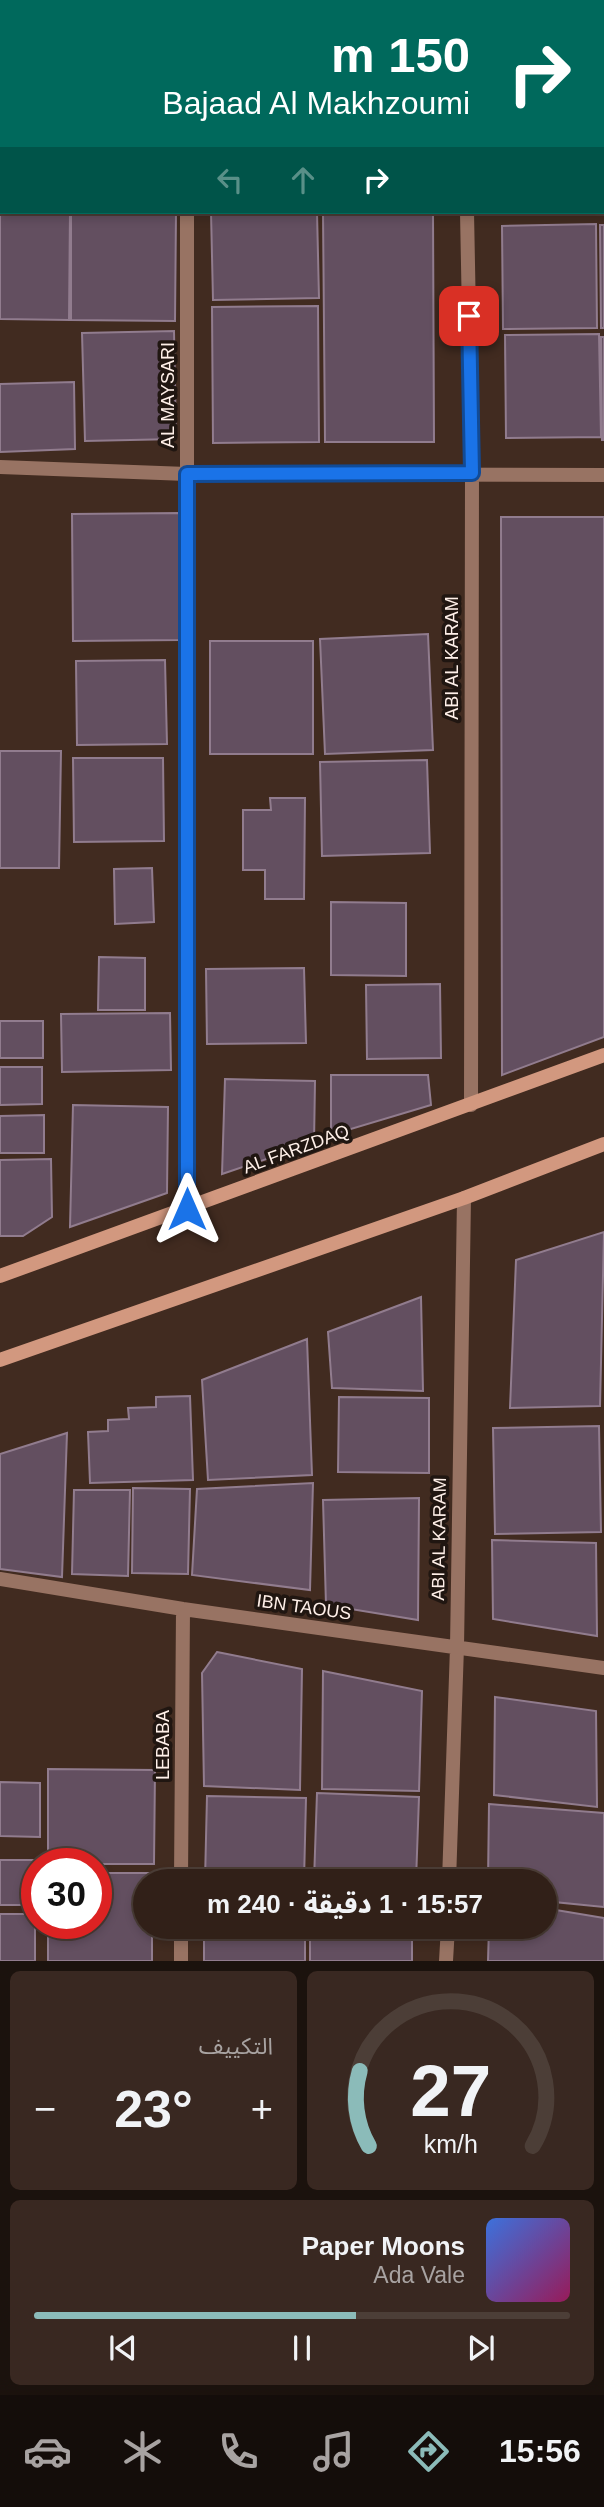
<!DOCTYPE html>
<html lang="ar">
<meta charset="utf-8">
<style>
body{margin:0;font-family:Arial,"Noto Sans Arabic",sans-serif;background:#392821;color:#f1f3f6;direction:rtl;height:100vh;display:flex;flex-direction:column;font-size:26px;white-space:nowrap}
*{box-sizing:border-box;margin:0}
p{font-size:23px;color:#a8a3a2}
.icon{flex:none;width:38px;height:38px;fill:none;stroke:currentColor;stroke-width:2;stroke-linecap:round;stroke-linejoin:round}
.map{position:relative;height:1961px;overflow:hidden;direction:ltr}
.panel{display:flex;flex-direction:column;gap:10px;padding:10px;background:#1b120d;flex:1}
.panel>*{flex:none}
.guide{position:absolute;left:0px;top:0px;width:606px;height:214px;box-shadow:0 4px 10px #0003,0 0 0 2px #4c3e37;direction:rtl;background:#00695c;color:#fff;overflow:hidden}
.speed{position:absolute;left:21px;top:1848px;display:flex;gap:14px;font-size:35px;font-weight:700;text-align:center}
.speed>*{display:grid;place-content:center;width:91px;height:91px;border-radius:50%;background:#312018;box-shadow:0 4px 10px #0003,0 0 0 2px #4c3e37;line-height:1}
.speed .limit{border:10px solid #d22;background:#fff;color:#111}
.pin{position:absolute;display:grid;place-items:center;width:60px;height:60px;color:#fff;margin:-30px;border-radius:14px;box-shadow:0 4px 10px #0006}
.me{position:absolute;width:77px;margin:-38px;rotate:0deg;stroke-linejoin:round;filter:drop-shadow(0 0 5px #0008)}
.turn{display:flex;align-items:center;gap:24px;height:147px;padding:0 21px;font-size:32px}
.turn .icon{width:91px;height:91px;stroke-width:2.5}
.turn b{display:block;font-size:49px;line-height:60px}
.lanes{display:flex;align-items:center;height:66px;padding:0 21px;background:#0003;justify-content:center;gap:35px;direction:ltr}
.lanes .off{opacity:.35}
.big{font-size:52px;font-weight:800;line-height:1.1}
.panel .card{flex:1;display:flex;flex-direction:column;justify-content:center;gap:10px;min-width:0;padding:0 24px;border-radius:10px;background:#392821}
.panel .dial{align-items:center;gap:0}
.dial svg{height:182px;overflow:visible;fill:none;stroke:#4c3e37;stroke-width:7;stroke-linecap:round;text-anchor:middle}
.dial text{fill:#f1f3f6;stroke:none}
.song{display:flex;align-items:center;gap:21px}
.cover{width:84px;height:84px;border-radius:10px;background:linear-gradient(135deg,hsl(220 70% 55%),hsl(330 70% 35%))}
.played{height:7px;border-radius:4px;background:linear-gradient(90deg,#8bbbb9 60%,#4c3e37 60%)}
.keys{display:flex;justify-content:space-around;direction:ltr}
.heat{display:flex;justify-content:space-between;align-items:center;font-size:38px;direction:ltr}
.panel .tiles{flex:1;display:grid;gap:10px;grid-template-columns:1fr 1fr}
.card:last-child{grid-column:span 2}
.trip{position:absolute;left:133px;top:1869px;width:424px;height:70px;border-radius:35px;background:#312018;box-shadow:0 4px 10px #0003,0 0 0 2px #4c3e37;font-weight:800;line-height:70px;text-align:center;direction:rtl}
.tab-bar{display:flex;height:112px;justify-content:space-around;align-items:center;background:#140d0a;color:#a8a3a2}
.tab-bar .icon{width:49px;height:49px}
.tab-bar .active{color:#8bbbb9}
.tab-bar b{font-size:32px;color:#f1f3f6}
.map>svg:first-child{display:block}
.building{fill:#634f60;stroke:#917c8e;stroke-width:2}
.lines{fill:none;stroke-linecap:round;stroke-linejoin:round}
.street{stroke:#987363;stroke-width:14}
.secondary{stroke:#d2987f;stroke-width:14}
.route-casing{stroke:#114b97;stroke-width:18}
.route{stroke:#1a73e8;stroke-width:12}
.labels{text-anchor:middle;stroke-width:7;stroke-linejoin:round;paint-order:stroke}
.street-label{font-size:18px;fill:#fff0e9;stroke:#201611}
</style>
<div class="map">
<svg width="604" height="1961" viewBox="0 0 604 1961">
<rect width="100%" height="100%" fill="#412b20"/>
<path class="building" d="M26 0H168V2H26Z
M202 0H296V2H202Z
M300 0H429V2H300Z
M537 0H604V76V2Z
M0 202 2 212H70L69 320 0 319Z
M71 212H176L175 321 71 320Z
M211 212H317L319 298 213 300Z
M323 212H433L434 442H325Z
M596 224 597 328 503 329 502 226Z
M600 225H604V328H601Z
M318 306 319 442 213 443 212 307Z
M174 331 176 439 85 441 82 333Z
M599 334 601 437 506 438 505 335Z
M601 337H604V440H602Z
M74 382 75 449 0 452V384Z
M179 513 180 640 73 641 72 514Z
M501 517H604V1037L502 1075Z
M428 634 433 750 325 754 320 639Z
M210 641H313V754H210Z
M165 660 167 744 77 745 76 661Z
M0 751H61L59 868H0Z
M73 758H163L164 841 74 842Z
M427 760 430 853 322 856 320 762Z
M270 798H305L304 899H265V870H243V810H271Z
M152 868 154 922 115 924 114 869Z
M331 902 406 903V976L331 975Z
M99 957 145 958V1010H98Z
M304 968 306 1043 207 1044 206 969Z
M440 984 441 1058 367 1059 366 985Z
M170 1013 171 1070 62 1072 61 1014Z
M0 1021H43V1058H0Z
M0 1067H42V1104L0 1105Z
M331 1075H428L431 1105 331 1135Z
M225 1079 315 1081 314 1143 222 1174Z
M73 1105 168 1107 167 1193 70 1227Z
M44 1115V1153H0V1116Z
M51 1159 52 1217 23 1236H0V1160Z
M604 1232 600 1406 510 1408 516 1260Z
M421 1297 423 1391 332 1388 328 1332Z
M307 1339 312 1475 208 1480 202 1380Z
M190 1396 193 1480 90 1483 88 1432 108 1431V1420L129 1419 128 1408 156 1407V1397Z
M339 1397 429 1398V1473L338 1472Z
M599 1426 601 1532 495 1534 493 1428Z
M67 1433 62 1577 0 1569V1454Z
M313 1483 310 1590 192 1575 197 1489Z
M133 1488 190 1489 188 1574 132 1573Z
M74 1490H130L128 1576 72 1574Z
M419 1498 418 1620 326 1605 323 1500Z
M492 1540 596 1543 597 1636 493 1619Z
M217 1652 302 1669 300 1790 204 1786 202 1673Z
M323 1671 422 1691 419 1791 322 1789Z
M495 1697 596 1711 597 1807 494 1795Z
M48 1769 155 1770 154 1864H48Z
M0 1782 40 1783V1837L0 1836Z
M317 1793 419 1797 416 1881H314Z
M207 1796 306 1798 304 1881H205Z
M489 1804 604 1813V1907L544 1901V1881H488Z
M0 1860H40V1864H37V1905H0Z
M96 1873H153V1881H145V1927H152V1961H48V1923H96Z
M544 1908 604 1918V1961H488L489 1927H544Z
M0 1914H35V1961H0Z
M204 1927H305V1961H204Z
M310 1927H412V1961H310Z"/>
<g class="lines">
<path class="street" d="M187 0V2
M469 2V0
M187 212V1209
M467 212 472 473 471 1105
M0 467 187 474 604 475
M0 1579 183 1609 604 1668
M181 1881 183 1609
M449 1881 457 1647 464 1198
M181 1961V1927
M446 1961 448 1927"/>
<path class="secondary" d="M0 1276 604 1055
M0 1360 464 1198 604 1144"/>
</g>
<g class="lines">
<defs>
<path id="route" d="M187 1209V474L472 473 469 316"/>
</defs>
<use href="#route" class="route-casing"/>
<use href="#route" class="route"/>
</g>
<g class="labels">
<g class="street-label">
<text transform="translate(168 395) rotate(-90)" y="6">AL MAYSARI</text>
<text transform="translate(452 658) rotate(-90)" y="6">ABI AL KARAM</text>
<text transform="translate(296 1149) rotate(-20)" y="6">AL FARZDAQ</text>
<text transform="translate(439 1539) rotate(-89)" y="6">ABI AL KARAM</text>
<text transform="translate(304 1607) rotate(8)" y="6">IBN TAOUS</text>
<text transform="translate(163 1745) rotate(-90)" y="6">LEBABA</text>
</g>
</g>
</svg>
<div class="speed"><div class="limit">30</div></div>
<div class="pin" style="left:469px;top:316px;background:#d93025"><svg class="icon" aria-label="arrive" viewBox="0 0 24 24"><path d="M6 21V4h12l-3 4 3 4H6"/></svg></div>
<svg class="me" style="left:187px;top:1209px" viewBox="-20 -20 40 40"><path d="M0-17L14 15 0 8-14 15z" fill="#1a73e8" stroke="#fff" stroke-width="4"/></svg>
<div class="trip">15:57 · 1 دقيقة · 240 m</div>
<div class="guide">
<div class="turn"><svg class="icon" aria-label="right" viewBox="0 0 24 24"><path d="M7 20v-9h11M14 6l5 5-5 5"/></svg><div><b>150 m</b>Bajaad Al Makhzoumi</div></div>
<div class="lanes"><svg class="icon off" aria-label="left" viewBox="0 0 24 24"><path d="M17 20v-9H6M10 6l-5 5 5 5"/></svg><svg class="icon off" aria-label="ahead" viewBox="0 0 24 24"><path d="M12 20V5M6 11l6-6 6 6"/></svg><svg class="icon" aria-label="right" viewBox="0 0 24 24"><path d="M7 20v-9h11M14 6l5 5-5 5"/></svg></div>
</div>
</div>
<section class="panel">
<div class="tiles">
<div class="card dial"><svg viewBox="0 0 100 80">
<path d="M14 69A42 42 0 1 1 86 69"/>
<path d="M14 69A42 42 0 0 1 10 36" stroke="#8bbbb9"/>
<text x="50" y="56" font-size="32" font-weight="700">27</text>
<text x="50" y="72" font-size="11">km/h</text>
</svg></div>
<div class="card"><p>التكييف</p>
<div class="heat"><a>−</a><b class="big">23°</b><a>+</a></div>
</div>
<div class="card">
<div class="song"><i class="cover"></i><div><b>Paper Moons</b><p>Ada Vale</p></div></div>
<div class="played"></div>
<div class="keys"><svg class="icon" aria-label="previous" viewBox="0 0 24 24"><path d="M18 5L8 12l10 7zM5 5v14"/></svg><svg class="icon" aria-label="pause" viewBox="0 0 24 24"><path d="M8 5v14M16 5v14"/></svg><svg class="icon" aria-label="next" viewBox="0 0 24 24"><path d="M6 5l10 7-10 7zM19 5v14"/></svg></div>
</div>
</div>
</section>
<nav class="tab-bar">
<b>15:56</b>
<svg class="icon active" aria-label="directions" viewBox="0 0 24 24"><path d="M12 3l9 9-9 9-9-9zM9 14v-3h6M13 9l2 2-2 2"/></svg>
<svg class="icon" aria-label="music" viewBox="0 0 24 24"><path d="M9 18V5l10-2v13"/><circle cx="6" cy="18" r="3"/><circle cx="16" cy="16" r="3"/></svg>
<svg class="icon" aria-label="phone" viewBox="0 0 24 24"><path d="M5 4h4l2 5-3 2q2 4 5 5l2-3 5 2v4C11 20 4 13 5 4z"/></svg>
<svg class="icon" aria-label="climate" viewBox="0 0 24 24"><path d="M12 3v18M4 7l16 10M4 17L20 7"/></svg>
<svg class="icon" aria-label="car" viewBox="0 0 24 24"><path d="M5 17H2v-5l4-1 3-4h7l3 4 3 1v5h-3M9 17h6M6 11h13"/><circle cx="7" cy="17" r="2"/><circle cx="17" cy="17" r="2"/></svg>
</nav>
